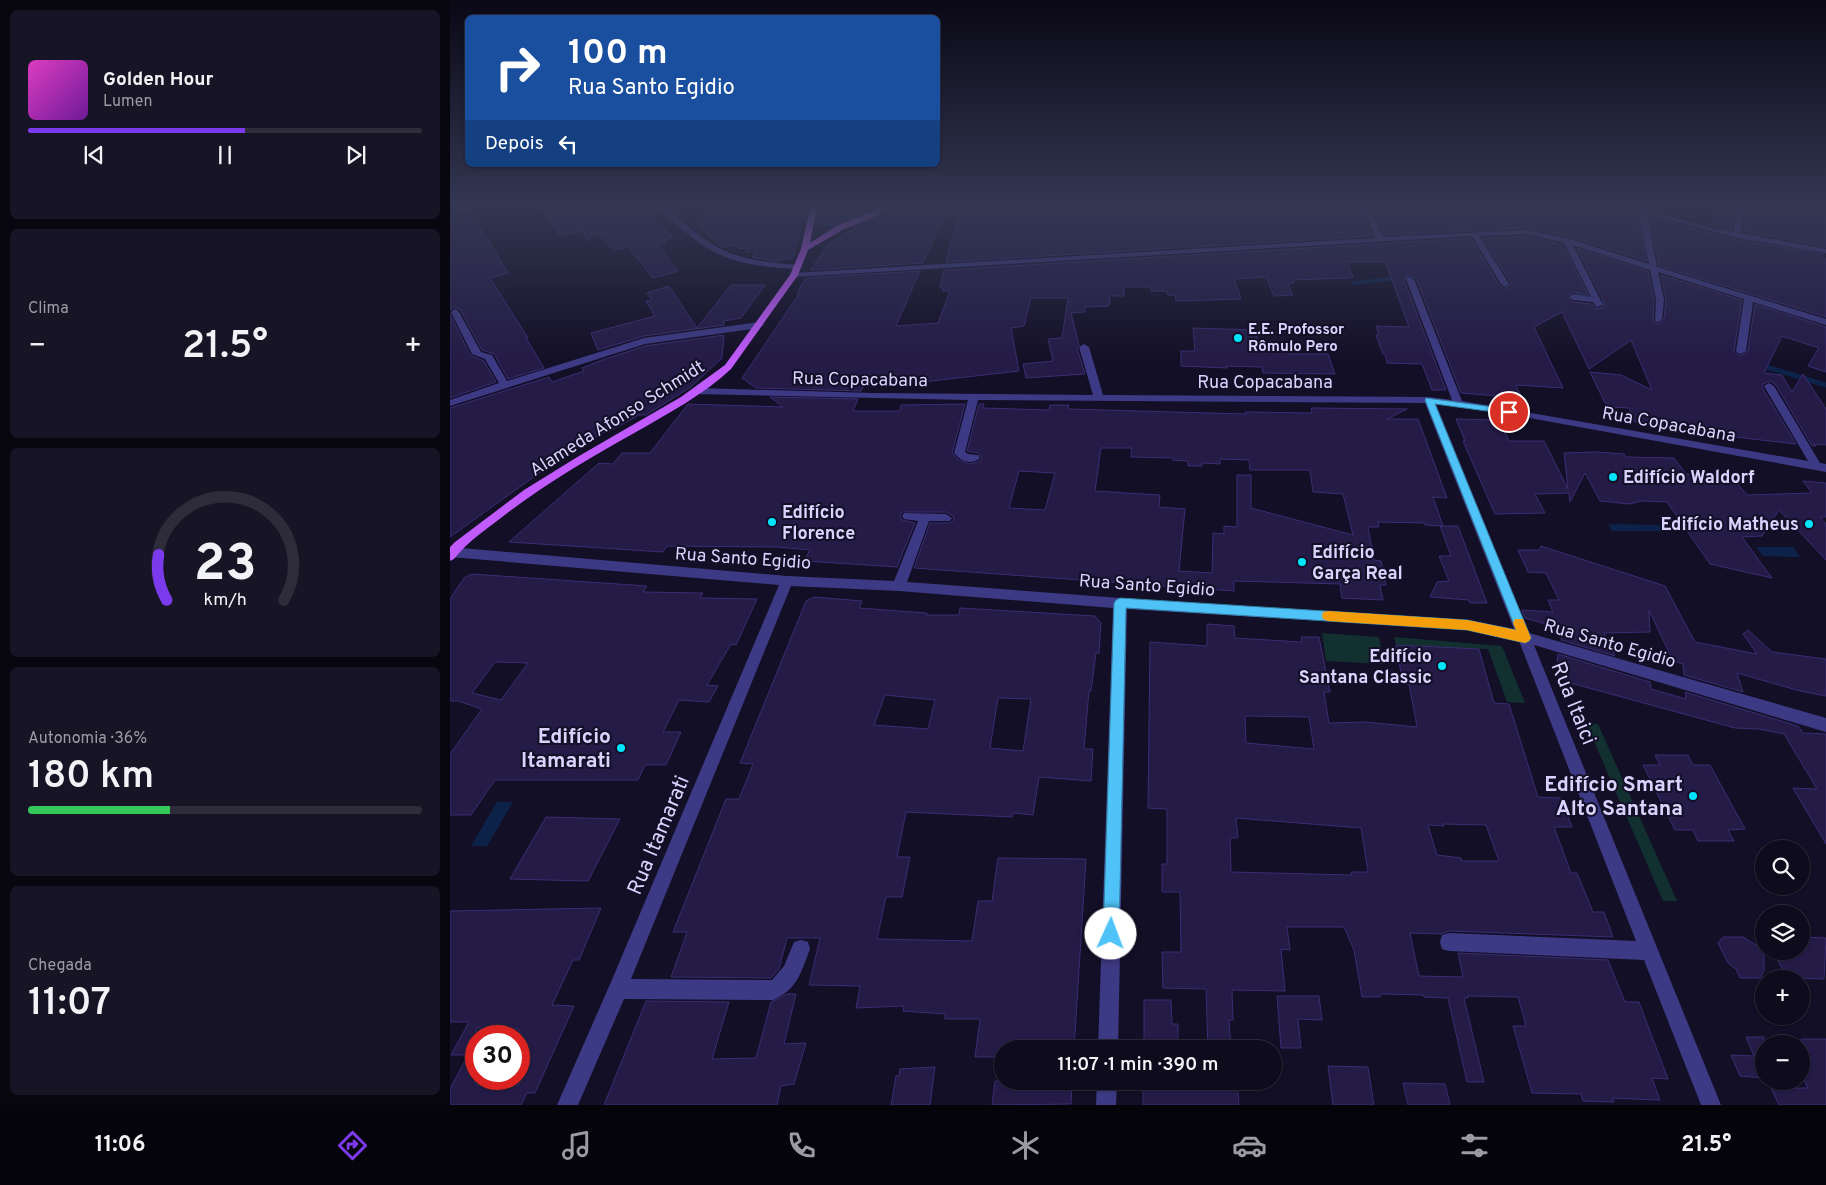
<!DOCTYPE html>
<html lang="pt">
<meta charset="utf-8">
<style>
body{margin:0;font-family:Overpass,sans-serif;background:#171425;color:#f1f3f6;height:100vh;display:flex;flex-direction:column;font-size:19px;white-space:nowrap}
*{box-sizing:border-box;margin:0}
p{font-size:16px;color:#9b9ba3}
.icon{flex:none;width:28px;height:28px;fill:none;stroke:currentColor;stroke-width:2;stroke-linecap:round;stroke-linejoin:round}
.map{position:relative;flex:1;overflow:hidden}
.sheet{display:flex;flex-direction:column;gap:10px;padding:10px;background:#08060f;width:450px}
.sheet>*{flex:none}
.top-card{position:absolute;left:15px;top:15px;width:475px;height:152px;border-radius:8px;box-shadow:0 1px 4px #0004,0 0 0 1px #2e2b3b;background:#1a4fa0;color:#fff;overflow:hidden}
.tools{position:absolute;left:1305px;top:840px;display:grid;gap:10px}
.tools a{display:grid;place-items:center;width:55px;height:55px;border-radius:50%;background:#0e0b1c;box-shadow:0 1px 4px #0004,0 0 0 1px #2e2b3b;font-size:25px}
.speed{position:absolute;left:15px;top:1025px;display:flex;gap:10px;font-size:25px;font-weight:700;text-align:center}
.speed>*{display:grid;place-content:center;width:65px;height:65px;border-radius:50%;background:#0e0b1c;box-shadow:0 1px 4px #0004,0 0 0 1px #2e2b3b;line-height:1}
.speed .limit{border:8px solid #d22;background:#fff;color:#111}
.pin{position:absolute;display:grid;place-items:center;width:42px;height:42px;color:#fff;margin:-21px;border:2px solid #fff;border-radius:50%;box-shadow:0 1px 5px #0007}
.me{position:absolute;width:55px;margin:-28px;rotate:2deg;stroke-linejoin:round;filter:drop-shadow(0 0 4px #0008)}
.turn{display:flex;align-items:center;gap:18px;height:105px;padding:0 20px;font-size:22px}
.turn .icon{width:65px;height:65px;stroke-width:2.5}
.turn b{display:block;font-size:35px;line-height:42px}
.then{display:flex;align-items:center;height:48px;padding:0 20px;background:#0003;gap:10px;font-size:19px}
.big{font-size:38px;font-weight:600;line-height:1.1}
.sheet .card{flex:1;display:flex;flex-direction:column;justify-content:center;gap:8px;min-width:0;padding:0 18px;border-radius:8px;background:#171425}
.sheet .dial{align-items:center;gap:0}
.dial svg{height:130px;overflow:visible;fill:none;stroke:#2e2b3b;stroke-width:7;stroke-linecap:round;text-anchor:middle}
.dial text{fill:#f1f3f6;stroke:none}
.song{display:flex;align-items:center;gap:15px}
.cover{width:60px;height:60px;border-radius:8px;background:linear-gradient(135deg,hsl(310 70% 55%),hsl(280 70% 35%))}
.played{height:5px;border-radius:2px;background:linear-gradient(90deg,#7c3aed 55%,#2e2b3b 55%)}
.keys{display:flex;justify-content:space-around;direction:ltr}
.heat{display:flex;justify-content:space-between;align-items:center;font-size:28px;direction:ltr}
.charge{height:8px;border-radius:4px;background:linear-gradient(90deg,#34c759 36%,#2e2b3b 0)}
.trip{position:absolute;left:544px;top:1040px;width:288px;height:50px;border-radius:25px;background:#0e0b1c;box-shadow:0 1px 4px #0004,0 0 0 1px #2e2b3b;font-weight:600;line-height:50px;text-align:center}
.dock{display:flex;height:80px;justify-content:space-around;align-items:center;background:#06040b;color:#9b9ba3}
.dock .icon{width:35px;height:35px}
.dock .on{color:#7c3aed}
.dock b{font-size:22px;color:#f1f3f6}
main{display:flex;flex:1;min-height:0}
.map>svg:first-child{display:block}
.green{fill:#12302f}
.water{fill:#0c2248}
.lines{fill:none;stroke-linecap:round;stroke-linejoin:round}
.stream-far1{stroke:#0c2248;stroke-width:4}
.stream{stroke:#0c2248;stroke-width:5}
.building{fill:#241b47;stroke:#3b2d73;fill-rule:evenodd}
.minor{fill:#3d3a85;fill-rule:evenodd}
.major{fill:#c25bff;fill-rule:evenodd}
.route{fill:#4fc3f7;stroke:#337fa1}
.slow{fill:#f59e0b}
.poi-dot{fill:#00e5ff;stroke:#130f26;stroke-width:2}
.labels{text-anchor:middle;stroke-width:4;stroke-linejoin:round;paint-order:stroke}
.far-poi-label{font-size:15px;font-weight:bold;fill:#d9d4ff;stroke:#130f26;text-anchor:start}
.street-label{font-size:18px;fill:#d9d4ff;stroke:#130f26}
.poi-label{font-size:18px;font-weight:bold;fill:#d9d4ff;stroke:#130f26;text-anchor:start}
.near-street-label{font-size:21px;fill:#d9d4ff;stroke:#130f26}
.near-poi-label{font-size:21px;font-weight:bold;fill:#d9d4ff;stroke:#130f26;text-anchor:end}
</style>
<main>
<section class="sheet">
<div class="card">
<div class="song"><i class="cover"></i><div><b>Golden Hour</b><p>Lumen</p></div></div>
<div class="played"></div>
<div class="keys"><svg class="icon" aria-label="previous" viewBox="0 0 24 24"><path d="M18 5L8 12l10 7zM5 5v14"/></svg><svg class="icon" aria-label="pause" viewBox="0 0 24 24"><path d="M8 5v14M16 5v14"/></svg><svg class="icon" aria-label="next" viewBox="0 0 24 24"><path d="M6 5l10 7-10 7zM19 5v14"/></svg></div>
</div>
<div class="card"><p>Clima</p>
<div class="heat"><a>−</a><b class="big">21.5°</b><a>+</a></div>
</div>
<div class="card dial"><svg viewBox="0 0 100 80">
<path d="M14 69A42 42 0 1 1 86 69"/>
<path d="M14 69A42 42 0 0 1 9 41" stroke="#7c3aed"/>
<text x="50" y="56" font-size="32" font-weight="700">23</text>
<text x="50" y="72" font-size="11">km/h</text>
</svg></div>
<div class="card"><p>Autonomia · 36%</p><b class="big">180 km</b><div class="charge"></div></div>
<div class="card"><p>Chegada</p><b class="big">11:07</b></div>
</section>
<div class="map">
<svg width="1376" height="1105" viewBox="0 0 1376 1105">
<rect width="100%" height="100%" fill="#130f26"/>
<path class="green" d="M872 633 929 637 934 664 876 661Z
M944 637 1052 646 1075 703 1057 702 1038 649 946 645Z
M1136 723 1148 724 1227 901H1213Z"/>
<path class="water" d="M1158 524 1222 525 1229 531H1162Z
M1306 547H1343L1350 557 1313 556Z
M47 802H63L37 846H21Z"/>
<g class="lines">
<path class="stream-far1" d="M904 283 966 276
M1122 290 1162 307"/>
<path class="stream" d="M1310 365 1376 385"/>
</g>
<path class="building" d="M92 208H194L223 237 214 240 217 243 208 245 228 271 203 278 178 247 165 250 148 234 138 240 132 231 110 236Z
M286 208H304L305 211 322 208H358L355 222 352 221 343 258 325 261 307 258 302 257 307 251 296 252 297 248 288 249 290 245 271 247 243 221 256 217 255 213Z
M369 208H408L417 212 384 225 366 223Z
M455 208H498L473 263 361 270 377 245 405 228 403 227Z
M510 208H833L839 217 847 214 843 208H910L923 236 496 262Z
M920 208H1129L1144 210V208H1174V210L1188 213 1187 216 1197 261 1120 237 1078 228 935 235Z
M1305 208H1324L1355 214V209L1376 213V247L1293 231 1294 215 1303 216Z
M1264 209 1284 213 1282 230 1261 226Z
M23 216 58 273 40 278 78 338H76L94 368 58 379 44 354 32 350 11 311 5 307 0 310V222Z
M1199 217 1287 240 1374 254 1371 258 1376 259V317L1209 266Z
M1078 236 1113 245 1138 295 1123 292 1118 296V298L1123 302 1142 304 1145 309 1154 307 1155 304 1127 248 1198 271 1204 300 1203 321 1207 324 1214 319 1216 300 1211 275 1292 300 1284 351 1290 356 1298 351 1305 304 1376 327V372L1358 366 1369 348 1332 336 1314 373 1332 375 1342 392 1353 374 1376 409V445L1364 444 1366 446H1362L1326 385 1320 381 1313 384 1312 387 1346 444 1250 433 1249 430 1185 422 1179 408 1162 407 1155 403 1140 372 1171 375 1202 390 1181 340 1139 369 1112 312 1084 327 1113 388 1066 385 1072 398 1011 393 966 278 956 275 954 280 996 390H982L972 364 937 363 935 354H933L926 335H929L926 326 959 327 937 266 933 262H897L903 277 897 278 843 280 844 283 838 284 843 295 824 296 816 277 784 279 791 299 726 301 725 295H718L717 291H701V287H674V296H659L660 304 658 306 635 307V312L621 313 629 345 627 348 635 374 576 378 573 364 603 361 598 339 612 338 618 298H581L574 326 561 328 569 371 455 384V383H415L411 391 306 388 292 378 349 294 347 293 356 278 470 271 446 326 488 323 500 291H493L494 288H490L494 270 1021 238 1049 285 1055 289 1061 283 1032 238Z
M281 285H315L291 318 274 321V325L194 336 148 350 141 333 205 316 196 301 202 300 197 293 219 286 247 328Z
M0 314 20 355 34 361 46 382 0 398Z
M743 328 806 330 808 344H836L839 354H878L885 374 813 373 812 367 776 366 777 368 731 366V351H745Z
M274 335 272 358 241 387 196 415H189L158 432 156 431 106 461 0 537V408L99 377 102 382 134 371 132 368 152 360 195 346Z
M320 397 408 399 403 411H450L451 405 515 404 502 453 509 460 520 464 528 462 532 458 528 453 517 451 529 404H534L533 408 599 410 600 405H619L618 409 796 414 795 412 862 413 861 408 957 409 937 419H968L997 498 983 497 993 526 975 525 974 523 928 522 929 527H918L924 560 931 561 936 585H930L933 600 892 598 890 584 784 581V591L464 568 480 523H500L504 519 503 516 496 512H452L450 515 452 520 465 523 447 567 354 561 360 550 327 547 217 546 213 552 59 542 149 463 163 464 172 453H200L238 404 333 407ZM651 448H682L681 457 723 458V460L738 461V466H752V463L770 464V459L799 460 800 470H860L863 492 893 494 903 535 801 508V475H787V527L774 526V534L763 533 762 573 729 571 735 509 709 507 710 495 645 491ZM569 471 605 473 595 510 559 508Z
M1006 419 1049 420 1059 441H1094L1118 489 1114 453 1147 452 1174 454 1176 457 1224 458 1236 474H1245L1252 484 1260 476 1273 477 1287 483 1297 495 1362 493 1353 481 1376 483V517H1370L1376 524V560L1329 510 1312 536 1292 537 1322 578 1260 564 1217 502 1191 501 1180 504 1150 501 1135 473 1120 502 1119 493 1085 494 1095 513 1045 514 1013 441H1015Z
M990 526H1008L1037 603H1020L1019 600 980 597 987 582 999 581 989 556H1001Z
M1091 546 1215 586 1245 642 1307 654 1293 634 1298 630 1322 652 1376 659V696L1350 691 1287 673 1293 692 1234 675 1233 664 1223 661 1199 610 1200 632 1154 633 1165 656 1111 640 1113 629 1075 618 1072 610 1103 612 1098 600H1109L1096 573 1078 572 1068 550H1089Z
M22 574 197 586 193 592 253 593 250 598 307 599 286 645 281 644 257 685 268 686 259 702 229 700 213 732H231L216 765H195L188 780H45L21 815H0V754L32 709 8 701H0V599L14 578ZM45 662 78 663 51 700 22 693Z
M364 597 412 601 409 608 477 613 476 615H509L510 608 645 616 651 623 649 653H646L641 691H639L634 749H643L641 781 589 777 583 815 563 813 562 817 456 812 447 857H460L452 897H436L427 939 522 941 528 901H542L548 858 636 859 624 1049H552V1057H525L530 1019H495V1014L453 1011 454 1006 406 1008 410 986 359 985 370 938H337L329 969 321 978 221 977 237 932H223L276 799H289L303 764 290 763 356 601ZM435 695 485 700 478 729 424 725ZM548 698 581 699 573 751 540 748Z
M757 624 784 626 785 638 852 642 851 637H869L880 692H874L879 723 915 722 967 727 959 684H953L946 645 1029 649 1044 703 1059 704 1088 797 1111 798 1122 827H1104L1121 873H1127L1143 912H1154L1163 937 999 931 991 934 960 933 969 976 1013 977 1008 953 1158 960 1175 1002H1189L1218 1079 1202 1078 1210 1100 1162 1098 1164 1102 1133 1101 1131 1094 1082 1093 1063 1026H1076L1068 997 1017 996 1018 998H1014L1034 1082H1017L998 998 974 997 973 995 930 994V997H912L904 950 894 927H837L840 950 831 949 835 991 782 990 783 1020H779L781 1049H758L756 989 713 988 712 952H731L730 892H712V864H717V809L698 808 700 642 757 646ZM795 716 859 717 864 749 796 743ZM786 818 911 828 918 872H901L902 875 781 872 780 838H788ZM993 824 1036 825 1049 861H1012L1011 858 987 855 978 825 994 826Z
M1108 654 1200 682 1201 689 1236 699 1235 692 1348 726 1353 733 1376 734V844L1343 788 1367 789 1334 734 1309 729 1285 728 1117 682 1107 661Z
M1205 755H1238L1243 765H1260L1295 829 1278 830 1284 841H1248L1243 830H1225L1193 765H1210Z
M96 817 170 819 138 881 60 879Z
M151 908 129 960H123L102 1005 124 1006 85 1093H77L71 1105H0V1089L18 1055H1L19 1022H0V911ZM26 1028 69 1029V1085H26Z
M1273 937H1293L1314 950V971L1310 978H1290L1286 969 1278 963 1268 943Z
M1351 937 1376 938 1374 979 1340 978 1335 974 1323 951H1351Z
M337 994H346L334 1044 356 1043 344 1084 331 1086 327 1105H154L196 1001 279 1002 262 1059 306 1058 321 1002Z
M827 996H869L872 1020 848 1019 851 1048H831Z
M694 1000H721L722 1024H728V1049H694Z
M1296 1037H1314V1078L1290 1076 1281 1055 1304 1056Z
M1351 1039H1376V1105H1329L1321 1088H1358L1351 1074Z
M878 1066 918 1067 924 1105H883Z
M485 1067 480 1105H441L446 1076H449L450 1069Z
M545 1081H622L621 1104 542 1105Z
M693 1081H787L789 1105H693Z
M953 1083 995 1084 1000 1105H958Z"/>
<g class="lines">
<path class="minor" d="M13 208H25L0 215V211Z
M210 208H217C268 253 280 260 349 265L353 267 349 269C299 266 270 263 232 229 224 222 215 215 210 208Z
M835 208H841L845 213 838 215Z
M912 208H918L934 237 1078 230 1120 239 1199 264 1189 216 1191 212 1181 208H1191L1261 228 1284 232 1286 208H1293L1291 233 1376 249V253L1287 238 1197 214 1207 267 1376 319V325L1303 302 1296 351 1291 354 1288 353 1286 351 1294 299 1208 272 1214 300 1212 319 1208 322 1205 321 1206 300 1200 270 1123 245 1153 305 1146 307 1143 302 1123 300 1119 297 1123 294 1141 297 1114 243 1078 234 1029 236 1059 284 1055 287 1051 284 1022 236 344 277 340 275 344 273 926 238Z
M957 277 964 279 1012 401 1358 461 1314 386 1319 383 1324 386 1370 463 1376 464V472L1041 411 986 404 1079 633 1376 718V732L1084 645 1271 1105H1251L1194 960 999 951 992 949 990 942 992 935 999 933 1186 941 1069 641 1017 630 677 609 668 1049H648L663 608 449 591 341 586 181 979 322 980 334 966 344 942 351 940 358 942 360 949C351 972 348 989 323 1000L174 999 128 1105H107L161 982 329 585 0 557V547L337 576 444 581 468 521 454 519 452 516 454 513 496 514 502 518 500 521H479L457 582 670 598 1017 620 1064 629 975 403 528 400 515 452 518 454 528 455 530 458C522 466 510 461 504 453L518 400 248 394 243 391 248 388 422 393 643 395 629 347 634 344 639 347 653 395 979 397 1002 400 956 279Z
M5 309 9 312 31 352 42 355 57 381 194 338 309 322 314 325 309 328 195 344 0 406V400L49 383 35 359 22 354 1 312Z
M647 1081H667L666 1105H646Z"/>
<path class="major" d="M360 208H367L360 243 388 225 421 212 427 208H435L427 216 394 229 358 250 348 275 281 369C253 395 219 413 186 432 141 457 97 483 56 514 38 528 18 541 4 559L0 561V547L5 542 74 490 129 456 231 397 275 365 340 275 351 249Z"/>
</g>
<linearGradient id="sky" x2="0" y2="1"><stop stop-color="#0a0815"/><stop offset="0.57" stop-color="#333752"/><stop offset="1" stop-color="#333752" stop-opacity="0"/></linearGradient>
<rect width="1376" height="362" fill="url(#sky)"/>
<path class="route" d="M976 398 1059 409 1064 412 1059 414 985 404 1081 638 1079 641 1075 643 1017 630 676 608 669 934 667 940 661 942 655 940 653 934 664 603 666 600 670 598 1017 620 1066 630 975 400Z"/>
<path class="slow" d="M878 611 1017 620 1066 630 1063 623 1065 619H1073L1081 638 1079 641 1075 643 1017 630 878 621 873 619 872 616 873 612Z"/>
<g class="poi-dot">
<circle cx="788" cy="338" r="5"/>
<circle cx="1163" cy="477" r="5"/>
<circle cx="322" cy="522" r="5"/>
<circle cx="1359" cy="524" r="5"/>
<circle cx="852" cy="562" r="5"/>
<circle cx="992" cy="666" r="5"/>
<circle cx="171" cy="748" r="5"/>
<circle cx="1243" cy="796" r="5"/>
</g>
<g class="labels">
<g class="far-poi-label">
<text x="798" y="334">E.E. Profossor<tspan x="798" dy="17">Rômulo Pero</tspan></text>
</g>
<g class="street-label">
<text transform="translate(410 379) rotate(1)" y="6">Rua Copacabana</text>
<text x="815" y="388">Rua Copacabana</text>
<text transform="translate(167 418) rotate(-32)" y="6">Alameda Afonso Schmidt</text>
<text transform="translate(1219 424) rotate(10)" y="6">Rua Copacabana</text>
<text transform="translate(293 558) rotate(4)" y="6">Rua Santo Egidio</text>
<text transform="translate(697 585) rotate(4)" y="6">Rua Santo Egidio</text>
<text transform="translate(1160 643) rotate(16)" y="6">Rua Santo Egidio</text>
</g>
<g class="poi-label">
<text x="1173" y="483">Edifício Waldorf</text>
<text x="332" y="518">Edifício<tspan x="332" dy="21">Florence</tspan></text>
<text x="1349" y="530" text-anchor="end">Edifício Matheus</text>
<text x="862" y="558">Edifício<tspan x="862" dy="21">Garça Real</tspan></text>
<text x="982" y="662" text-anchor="end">Edifício<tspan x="982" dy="21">Santana Classic</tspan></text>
</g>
<g class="near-street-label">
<text transform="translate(1124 703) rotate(68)" y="7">Rua Itaici</text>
<text transform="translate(208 835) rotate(-67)" y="7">Rua Itamarati</text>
</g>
<g class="near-poi-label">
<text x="161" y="743">Edifício<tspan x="161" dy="24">Itamarati</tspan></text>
<text x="1233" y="791">Edifício Smart<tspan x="1233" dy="24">Alto Santana</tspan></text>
</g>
</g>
</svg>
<div class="tools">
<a><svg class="icon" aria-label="search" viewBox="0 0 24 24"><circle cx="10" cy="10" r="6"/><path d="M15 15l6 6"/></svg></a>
<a><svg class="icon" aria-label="layers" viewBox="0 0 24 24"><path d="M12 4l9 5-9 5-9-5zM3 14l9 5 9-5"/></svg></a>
<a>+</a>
<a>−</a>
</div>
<div class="speed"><div class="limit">30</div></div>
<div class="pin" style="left:1059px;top:412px;background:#d93025"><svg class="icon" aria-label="arrive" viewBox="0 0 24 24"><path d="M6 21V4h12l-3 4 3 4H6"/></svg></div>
<svg class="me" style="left:661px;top:934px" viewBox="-20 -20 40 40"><circle r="19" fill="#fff"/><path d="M0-13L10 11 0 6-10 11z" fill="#4fc3f7"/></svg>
<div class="trip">11:07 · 1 min · 390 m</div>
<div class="top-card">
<div class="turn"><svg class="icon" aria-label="right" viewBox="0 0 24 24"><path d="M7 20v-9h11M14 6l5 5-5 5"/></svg><div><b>100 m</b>Rua Santo Egidio</div></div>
<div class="then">Depois<svg class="icon" aria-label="left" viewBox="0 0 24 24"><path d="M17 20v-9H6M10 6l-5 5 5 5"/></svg></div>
</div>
</div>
</main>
<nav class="dock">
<b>11:06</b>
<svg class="icon on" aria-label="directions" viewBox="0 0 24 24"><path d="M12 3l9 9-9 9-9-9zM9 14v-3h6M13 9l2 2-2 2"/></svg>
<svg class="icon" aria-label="music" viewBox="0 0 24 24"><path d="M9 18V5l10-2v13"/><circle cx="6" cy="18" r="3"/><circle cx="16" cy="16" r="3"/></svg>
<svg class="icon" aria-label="phone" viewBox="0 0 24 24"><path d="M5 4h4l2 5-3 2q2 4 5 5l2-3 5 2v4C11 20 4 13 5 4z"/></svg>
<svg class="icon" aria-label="climate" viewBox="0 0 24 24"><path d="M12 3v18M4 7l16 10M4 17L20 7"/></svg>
<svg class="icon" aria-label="car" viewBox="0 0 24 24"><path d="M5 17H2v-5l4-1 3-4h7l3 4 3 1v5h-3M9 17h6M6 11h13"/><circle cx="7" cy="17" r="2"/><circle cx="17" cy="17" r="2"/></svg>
<svg class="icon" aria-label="filters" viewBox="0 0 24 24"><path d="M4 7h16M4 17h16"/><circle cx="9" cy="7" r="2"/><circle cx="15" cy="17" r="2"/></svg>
<b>21.5°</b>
</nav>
